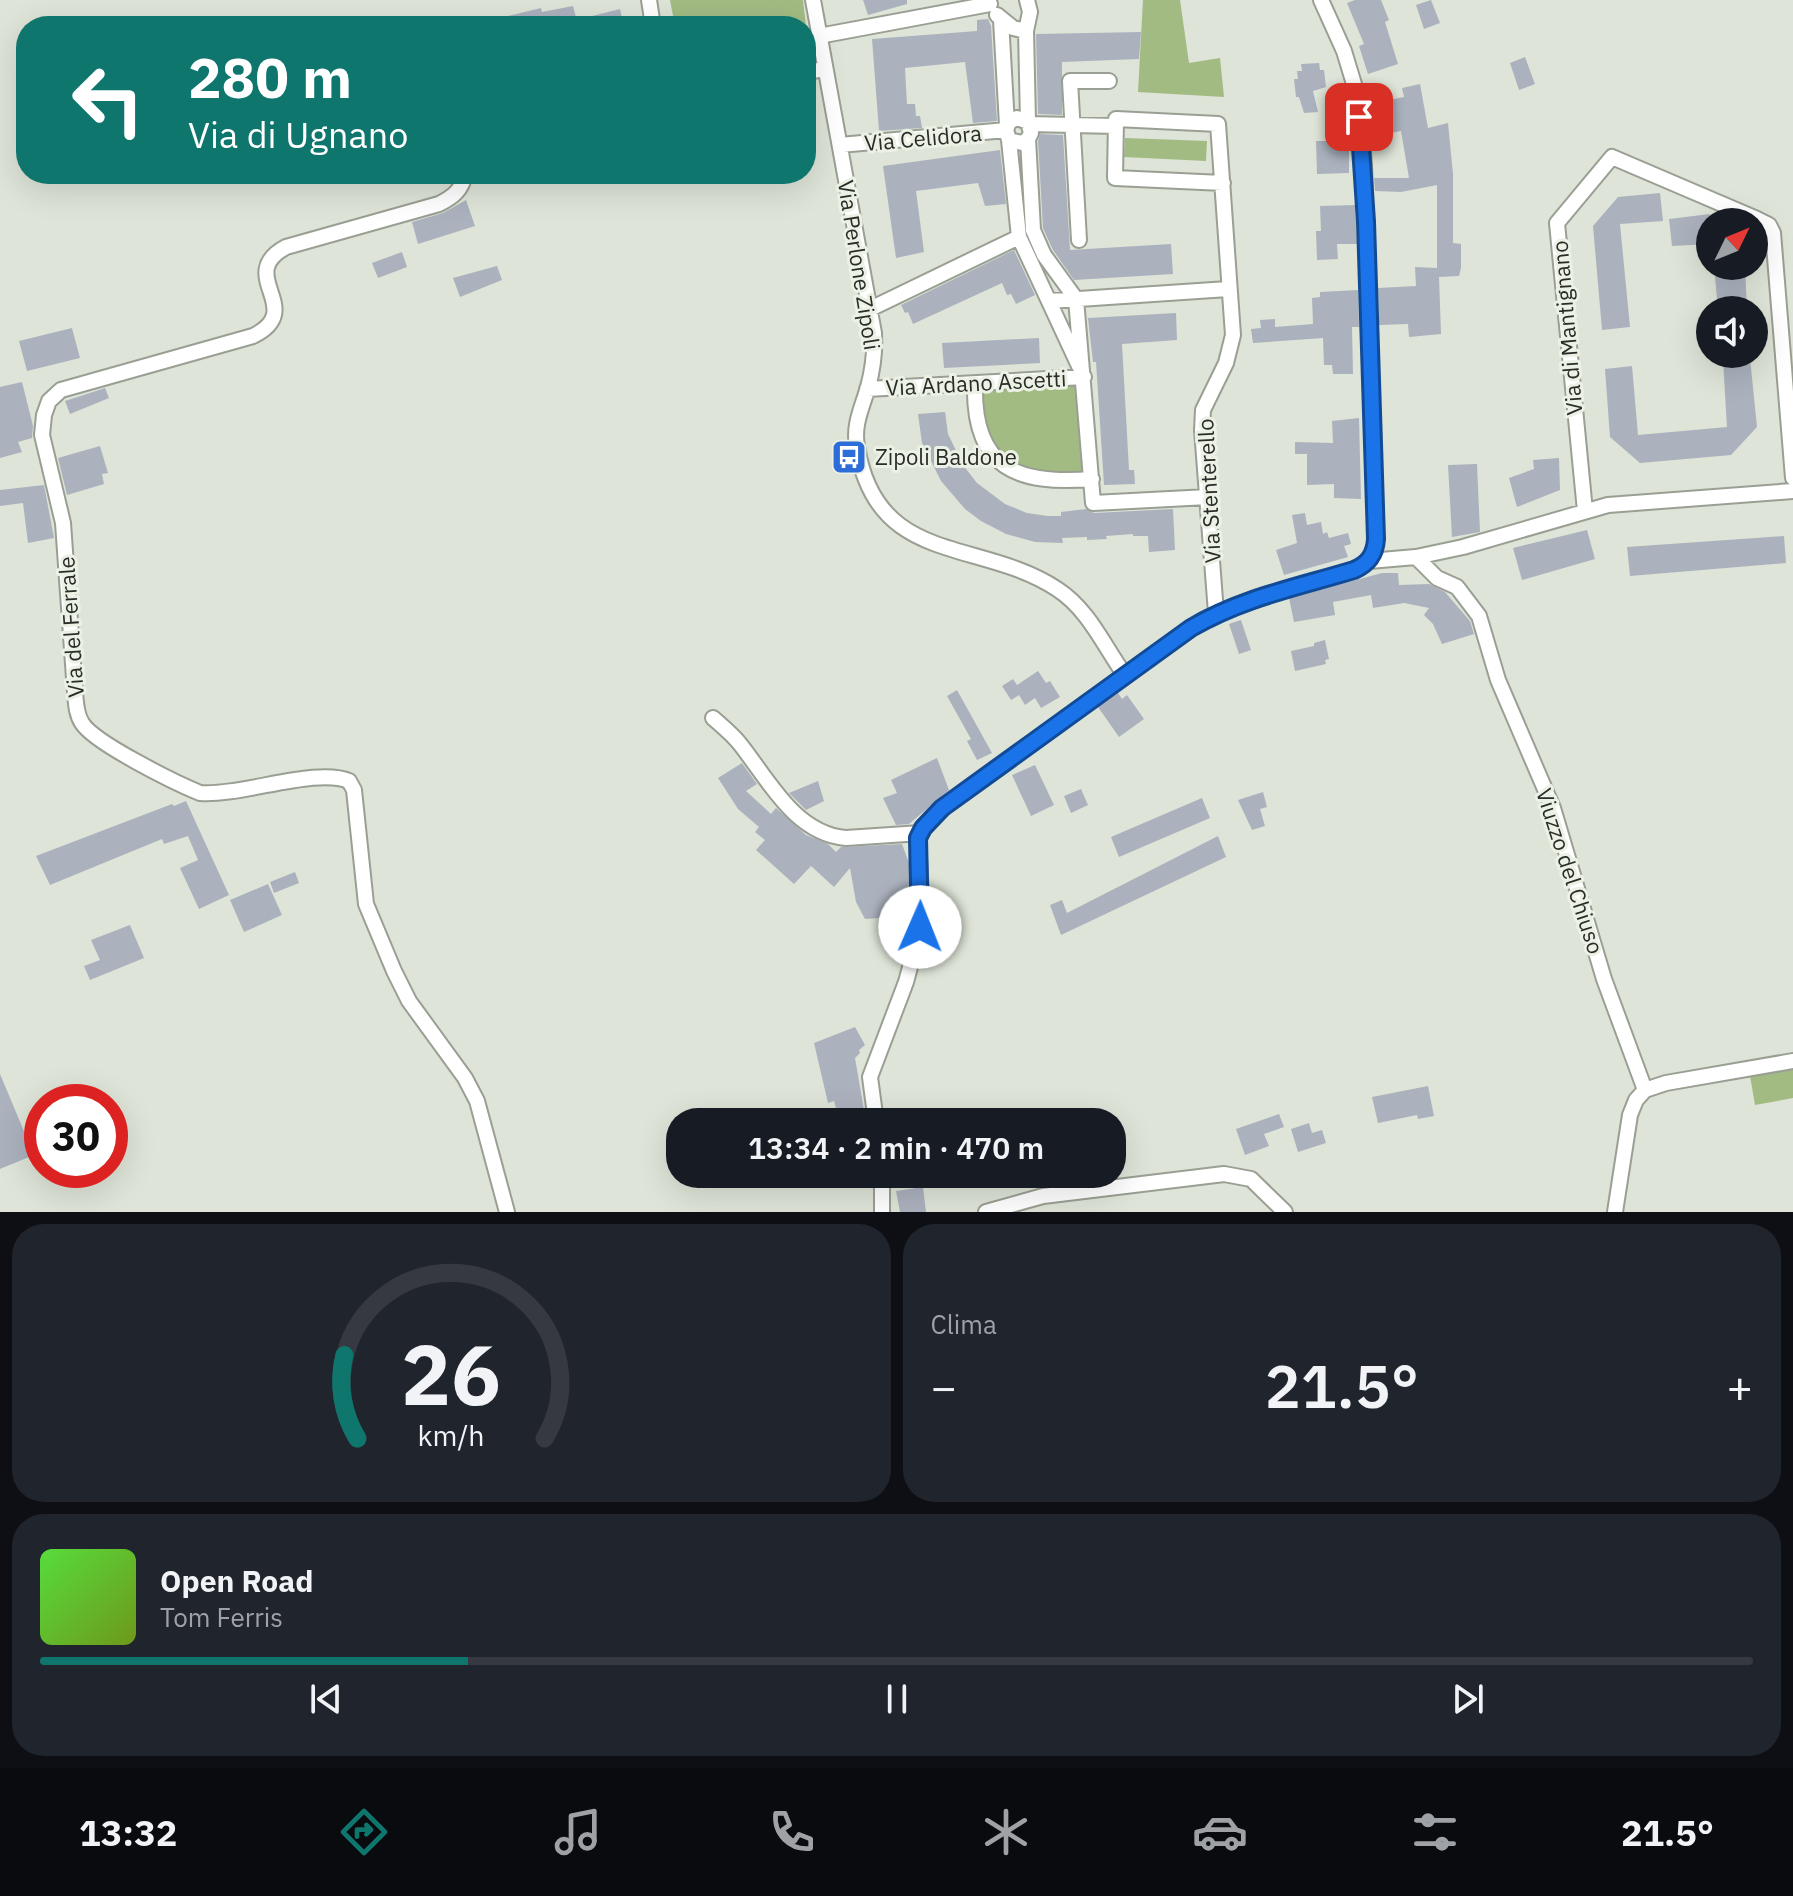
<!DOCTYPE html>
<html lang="it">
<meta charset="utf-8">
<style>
body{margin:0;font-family:"IBM Plex Sans",sans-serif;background:#20242c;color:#f1f3f6;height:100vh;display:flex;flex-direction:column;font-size:30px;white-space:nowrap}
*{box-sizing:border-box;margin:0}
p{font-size:26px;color:#9ea1a6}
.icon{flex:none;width:44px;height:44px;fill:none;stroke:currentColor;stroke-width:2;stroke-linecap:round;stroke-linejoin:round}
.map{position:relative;height:1212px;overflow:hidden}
.panel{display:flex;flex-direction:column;gap:12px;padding:12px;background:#0d0f14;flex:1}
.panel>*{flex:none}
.guide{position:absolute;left:16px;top:16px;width:800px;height:168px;border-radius:32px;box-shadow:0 8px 32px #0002;background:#0f766e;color:#fff;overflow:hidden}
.needle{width:52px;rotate:47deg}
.buttons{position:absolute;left:1696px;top:208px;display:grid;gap:16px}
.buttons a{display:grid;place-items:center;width:72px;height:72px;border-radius:50%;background:#171b24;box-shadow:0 8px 32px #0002;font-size:40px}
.speed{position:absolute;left:24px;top:1084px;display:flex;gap:16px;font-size:40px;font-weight:700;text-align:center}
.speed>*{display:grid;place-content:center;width:104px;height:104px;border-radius:50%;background:#171b24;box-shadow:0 8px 32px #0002;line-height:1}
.speed .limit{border:12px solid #d22;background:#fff;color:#111}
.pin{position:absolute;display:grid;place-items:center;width:68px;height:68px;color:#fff;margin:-34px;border-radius:16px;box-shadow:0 4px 12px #0006}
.me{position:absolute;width:88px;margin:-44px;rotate:1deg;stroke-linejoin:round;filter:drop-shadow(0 0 6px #0008)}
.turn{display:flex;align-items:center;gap:28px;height:168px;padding:0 40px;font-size:36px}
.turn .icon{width:104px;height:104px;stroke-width:2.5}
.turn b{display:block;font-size:56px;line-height:68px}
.big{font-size:60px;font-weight:600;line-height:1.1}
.panel .widget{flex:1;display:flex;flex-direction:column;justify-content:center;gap:12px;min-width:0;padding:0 28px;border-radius:32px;background:#20242c}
.panel .dial{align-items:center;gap:0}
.dial svg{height:208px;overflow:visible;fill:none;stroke:#363941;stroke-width:7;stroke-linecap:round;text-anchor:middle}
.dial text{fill:#f1f3f6;stroke:none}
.song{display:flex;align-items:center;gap:24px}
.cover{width:96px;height:96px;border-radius:12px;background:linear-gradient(135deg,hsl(110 70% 55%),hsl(80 70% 35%))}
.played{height:8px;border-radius:4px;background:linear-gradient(90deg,#0f766e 25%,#363941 25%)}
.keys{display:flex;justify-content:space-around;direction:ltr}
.heat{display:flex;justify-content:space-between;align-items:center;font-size:44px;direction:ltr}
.panel .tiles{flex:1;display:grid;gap:12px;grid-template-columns:1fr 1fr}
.widget:last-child{grid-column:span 2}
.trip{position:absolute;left:666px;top:1108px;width:460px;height:80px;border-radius:32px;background:#171b24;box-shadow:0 8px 32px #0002;font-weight:600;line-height:80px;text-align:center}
.tab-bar{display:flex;height:128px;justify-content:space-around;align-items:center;background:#090b0e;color:#9ea1a6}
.tab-bar .icon{width:56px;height:56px}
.tab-bar .active{color:#0f766e}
.tab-bar b{font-size:36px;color:#f1f3f6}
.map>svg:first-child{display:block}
.green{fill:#a2bb83}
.building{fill:#abb2be}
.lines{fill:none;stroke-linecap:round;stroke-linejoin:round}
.street-casing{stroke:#9a9f93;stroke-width:18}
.street{stroke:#fff;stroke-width:14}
.route-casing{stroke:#114b97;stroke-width:20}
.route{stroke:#1a73e8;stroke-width:14}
.labels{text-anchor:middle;stroke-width:6;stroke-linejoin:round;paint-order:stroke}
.street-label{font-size:22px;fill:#2a2c28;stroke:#ebf1e4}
.poi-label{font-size:22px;fill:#2a2c28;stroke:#ebf1e4;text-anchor:start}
</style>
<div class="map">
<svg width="1793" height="1212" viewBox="0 0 1793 1212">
<rect width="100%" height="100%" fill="#dee4d7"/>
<path class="green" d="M670 0H803L806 26H675Z
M1143 0H1180L1189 63 1220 58 1224 97 1138 92Z
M1125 138 1207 141 1206 161 1124 157Z
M1078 383 1084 476C1049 474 1007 477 989 440 982 426 981 406 978 390Z
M1793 1068V1098L1755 1105 1750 1076Z"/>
<path class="building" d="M863 0H907V4L868 15Z
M1355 0H1381L1389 20 1385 22 1398 64 1368 74 1359 46 1364 44 1347 3Z
M1431 0 1440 23 1424 29 1416 5Z
M573 6 577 21 551 26H511L508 16 541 8 542 12Z
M620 9 624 26H594L592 16Z
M988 19 991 26 997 121 973 123 965 62 905 68 907 104H915L916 116H920L922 128 879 131 872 39 977 31V20Z
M1141 32 1139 59 1062 62V115L1038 114 1036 34Z
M1525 57 1535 84 1519 90 1510 63Z
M1319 63 1320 70H1324L1326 87 1313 91 1318 112 1304 113 1299 97H1296L1294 79H1298L1297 71H1302L1301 64Z
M1420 84 1428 128 1448 123 1453 174V243L1461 244V268L1459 276 1439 277 1441 334 1409 337 1408 324 1379 325 1378 288 1416 286 1415 267 1437 268V185L1401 192 1375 191 1374 178H1409L1401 131 1390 133 1384 101 1404 97 1402 88Z
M1040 134 1063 135 1070 250 1171 244 1173 274 1074 280 1053 250 1043 228 1038 141Z
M1316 141H1349V173L1317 174Z
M1000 150 1006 204 985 206 978 183 916 191 924 252 896 258 883 166Z
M1660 193 1663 221 1620 224 1630 327 1602 330 1593 226 1618 197Z
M466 200 475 226 418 244 412 222 443 213Z
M1355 205 1357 244H1337L1338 259 1317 260 1316 231H1321L1320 206Z
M1710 214V244L1672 246 1669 219Z
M1014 250 1035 295 1016 304 1011 294 1007 295 1002 283 913 324 908 312 905 313 901 305Z
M402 252 407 267 378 278 372 263Z
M497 266 502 280 460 297 453 278Z
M1714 266H1745L1747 310H1718Z
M1358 290 1359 327H1352L1353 374H1333L1332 365H1324L1323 338 1253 343 1251 329 1261 328 1260 320 1275 319V327L1313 324 1312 298 1320 297V292Z
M1176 313 1177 340 1122 344 1129 470H1134L1135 484 1104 485 1096 362H1093L1088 318Z
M72 328 80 358 27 371 19 341Z
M1039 338 1040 363 944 368 942 343Z
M1750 358 1757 427 1731 455 1640 463 1610 437 1605 369 1632 366 1638 435 1727 427 1723 360Z
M22 382 33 426 32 438 18 442 22 452 0 458V387Z
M105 388 109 398 70 414 65 401Z
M945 412 948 434 963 465 977 483 1005 504 1027 513 1048 516H1061V512L1086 509 1094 513 1173 509 1175 550 1149 552 1148 536H1133V534L1106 536 1107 539 1087 540V537L1062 538 1063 543 1035 542 1006 534 981 521 965 509 941 481 922 443 918 414Z
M1359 418 1361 499 1334 498V484L1307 485V454H1295V442L1333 443 1332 421Z
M100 446 108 473 102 474 104 484 67 495 58 458Z
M1559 458 1560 490 1517 507 1509 478 1534 469 1533 460Z
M1477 464 1480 532 1452 537 1448 465Z
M44 485 54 538 28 543 23 503 0 506V490Z
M1305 513 1307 525 1321 522 1323 534 1327 532 1329 538 1348 533 1351 544 1344 546 1348 557 1284 575 1276 550 1297 543 1292 515Z
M1587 530 1595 559 1522 580 1513 548Z
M1784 536 1786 563 1630 576 1627 547Z
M1382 573H1398L1399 585 1429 584 1445 592 1470 621 1474 634 1442 644 1433 624 1424 615 1429 608 1404 603 1373 608 1371 595 1333 602 1335 615 1294 622 1289 598Z
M1241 620 1251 650 1239 654 1229 624Z
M1325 640 1329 659 1325 660 1326 664 1295 671 1291 651 1314 646V643Z
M1038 671 1046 683 1050 681 1060 697 1041 708 1035 698 1025 705 1019 695 1011 700 1002 686 1013 679 1017 685Z
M957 690 992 753 977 760 967 741 971 739 947 696Z
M1118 693 1122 699 1127 695 1144 719 1119 737 1098 707Z
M937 758 949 790 909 824 896 825 883 798 897 793 891 780Z
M742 763 757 784 746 791 771 814 776 808 806 835 828 844 836 852 841 847 902 844 909 863 910 916 865 919 856 902 850 868 834 887 811 866 794 884 756 850 765 840 755 832 759 827 738 809 718 778Z
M1035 765 1054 805 1031 816 1012 775Z
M818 781 824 801 806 810 789 793Z
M1081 789 1088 805 1071 813 1064 796Z
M1263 792 1267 807 1260 809 1265 826 1252 830 1238 800Z
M1202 798 1210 818 1119 857 1111 837Z
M186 801 229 895 199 909 180 868 198 860 188 836 164 844 162 839 50 885 36 856 172 804 174 806Z
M1218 836 1226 857 1061 935 1050 905 1062 900 1067 913Z
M295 872 299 883 274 893 270 882Z
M268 884 282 915 244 932 230 900Z
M130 925 144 958 90 980 84 966 100 960 91 940Z
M855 1027 865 1045 859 1050 860 1053 855 1058 866 1122H840L834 1101 828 1103 814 1043Z
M0 1074 34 1155 0 1169Z
M1428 1086 1434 1116 1418 1119 1417 1115 1378 1123 1372 1097Z
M1279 1114 1284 1127 1264 1134 1269 1146 1245 1155 1236 1129Z
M1309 1123 1312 1133 1322 1130 1326 1143 1298 1152 1291 1129Z
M923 1187 926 1212H900L896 1191Z"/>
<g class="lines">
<defs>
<path id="street" d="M649 0 653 26
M813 0 874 333C875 352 873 369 868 387 862 408 853 425 857 446 876 567 980 538 1057 589 1088 609 1103 644 1124 674
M997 15 1013 28 1026 31 1030 12 1027 0
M1001 20 1007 125
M1026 31 1028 122 1031 133 1028 139 1022 143 1009 140 1006 130 1009 122 1017 118 1028 122
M819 36 990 4
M806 72 825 69
M1029 124 1116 126
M1028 139 1033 230 1044 255 1076 299 1093 503 1208 497
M1009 140 1019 237 1079 366
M840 145 1006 130
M465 174C462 190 453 197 439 204L286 247C234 275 308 309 253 336L61 390 49 401 44 415 42 435 63 523 75 692C76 703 76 714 82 723 94 743 176 783 200 793 242 796 317 767 349 781L354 790 366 904 394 971 409 1001 465 1078 477 1101 507 1212
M1079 240 1070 81H1109
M1049 301 1228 289
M870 309 1019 237
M975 385C973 469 1018 485 1092 479
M867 389 1084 377
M1585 511 1557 223 1612 157 1757 219 1769 225 1773 233 1793 478
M1416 557 1437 578 1457 587 1479 616 1498 680 1553 808 1604 979 1645 1090
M1369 561 1416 557 1463 547 1608 505 1793 491
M1216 613 1202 430 1203 410 1226 363 1233 335 1218 124 1116 119 1115 178 1223 183
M713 718C722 726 733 735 740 744 768 779 795 834 846 838L921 833
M1645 1090 1666 1083 1793 1061
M876 1122 870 1077 906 982 919 934 921 896 918 838 931 818 955 798 1191 628 1216 613 1264 595 1357 569C1369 563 1376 553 1376 539L1364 164 1357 94 1344 51 1321 0
M882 1174V1212
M986 1212 1043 1196 1224 1174 1251 1179 1285 1212
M1615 1212 1630 1115 1636 1100 1645 1090"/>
</defs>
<use href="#street" class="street-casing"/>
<use href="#street" class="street"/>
</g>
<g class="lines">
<defs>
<path id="route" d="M920 927 918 838 923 828 942 808 1191 628C1242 598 1298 587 1354 570 1368 564 1375 555 1376 539L1366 222 1359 117"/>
</defs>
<use href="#route" class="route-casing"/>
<use href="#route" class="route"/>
</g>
<defs>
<symbol id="bus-square" viewBox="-11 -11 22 22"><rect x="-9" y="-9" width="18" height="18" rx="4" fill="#2c6dda" stroke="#ebf1e4"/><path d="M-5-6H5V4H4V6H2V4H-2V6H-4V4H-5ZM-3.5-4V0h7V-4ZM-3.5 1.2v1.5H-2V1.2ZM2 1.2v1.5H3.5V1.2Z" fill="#fff"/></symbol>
</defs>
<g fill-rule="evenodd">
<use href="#bus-square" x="829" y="437" width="40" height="40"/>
</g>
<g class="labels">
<g class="street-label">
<text transform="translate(923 138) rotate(-5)" y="8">Via Celidora</text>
<text transform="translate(859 265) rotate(81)" y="8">Via Perlone Zipoli</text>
<text transform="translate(1567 328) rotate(-95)" y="8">Via di Mantignano</text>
<text transform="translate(976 383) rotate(-3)" y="8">Via Ardano Ascetti</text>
<text transform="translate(1209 491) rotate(-93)" y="8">Via Stenterello</text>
<text transform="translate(71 627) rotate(-94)" y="8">Via del Ferrale</text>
<text transform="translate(1570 871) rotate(72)" y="8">Viuzzo del Chiuso</text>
</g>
<g class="poi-label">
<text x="875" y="465">Zipoli Baldone</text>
</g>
</g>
</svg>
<div class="buttons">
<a><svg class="needle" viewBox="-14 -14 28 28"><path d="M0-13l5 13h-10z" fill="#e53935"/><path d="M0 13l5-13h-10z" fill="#9ea1a6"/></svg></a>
<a><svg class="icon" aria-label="sound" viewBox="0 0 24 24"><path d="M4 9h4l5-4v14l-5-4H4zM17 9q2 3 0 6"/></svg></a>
</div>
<div class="speed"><div class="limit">30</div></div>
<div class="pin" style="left:1359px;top:117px;background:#d93025"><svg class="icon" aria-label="arrive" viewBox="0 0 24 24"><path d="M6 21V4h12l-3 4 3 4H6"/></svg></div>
<svg class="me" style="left:920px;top:927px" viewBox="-20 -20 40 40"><circle r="19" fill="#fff"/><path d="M0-13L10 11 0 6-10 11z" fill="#1a73e8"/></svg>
<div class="trip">13:34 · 2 min · 470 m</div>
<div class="guide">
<div class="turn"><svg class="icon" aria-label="left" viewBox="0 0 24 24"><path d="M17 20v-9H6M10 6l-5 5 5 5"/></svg><div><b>280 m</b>Via di Ugnano</div></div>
</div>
</div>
<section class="panel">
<div class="tiles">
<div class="widget dial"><svg viewBox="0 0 100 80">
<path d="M14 69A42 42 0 1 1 86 69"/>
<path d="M14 69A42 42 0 0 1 9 37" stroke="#0f766e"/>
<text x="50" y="56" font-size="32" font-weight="700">26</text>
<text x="50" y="72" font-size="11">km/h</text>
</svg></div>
<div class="widget"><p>Clima</p>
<div class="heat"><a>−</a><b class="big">21.5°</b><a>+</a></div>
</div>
<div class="widget">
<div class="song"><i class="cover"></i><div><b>Open Road</b><p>Tom Ferris</p></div></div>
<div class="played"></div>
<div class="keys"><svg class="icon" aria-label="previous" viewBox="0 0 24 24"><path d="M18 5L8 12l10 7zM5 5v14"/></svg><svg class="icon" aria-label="pause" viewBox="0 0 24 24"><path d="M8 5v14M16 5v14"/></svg><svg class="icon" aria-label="next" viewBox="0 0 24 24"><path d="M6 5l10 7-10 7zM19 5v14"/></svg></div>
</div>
</div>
</section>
<nav class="tab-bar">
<b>13:32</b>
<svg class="icon active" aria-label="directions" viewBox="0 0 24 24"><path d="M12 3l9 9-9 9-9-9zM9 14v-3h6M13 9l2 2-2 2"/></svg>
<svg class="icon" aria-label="music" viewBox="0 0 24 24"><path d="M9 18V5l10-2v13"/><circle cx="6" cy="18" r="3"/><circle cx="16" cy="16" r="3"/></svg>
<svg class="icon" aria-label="phone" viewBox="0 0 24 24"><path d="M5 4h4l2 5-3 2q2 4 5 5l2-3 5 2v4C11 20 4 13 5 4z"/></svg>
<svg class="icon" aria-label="climate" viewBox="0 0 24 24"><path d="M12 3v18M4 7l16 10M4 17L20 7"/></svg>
<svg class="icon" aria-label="car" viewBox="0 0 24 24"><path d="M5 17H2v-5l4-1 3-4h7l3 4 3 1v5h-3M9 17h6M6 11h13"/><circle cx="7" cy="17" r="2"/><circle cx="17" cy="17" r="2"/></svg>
<svg class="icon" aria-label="filters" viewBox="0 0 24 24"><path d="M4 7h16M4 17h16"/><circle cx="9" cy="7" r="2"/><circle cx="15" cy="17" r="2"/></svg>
<b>21.5°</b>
</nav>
